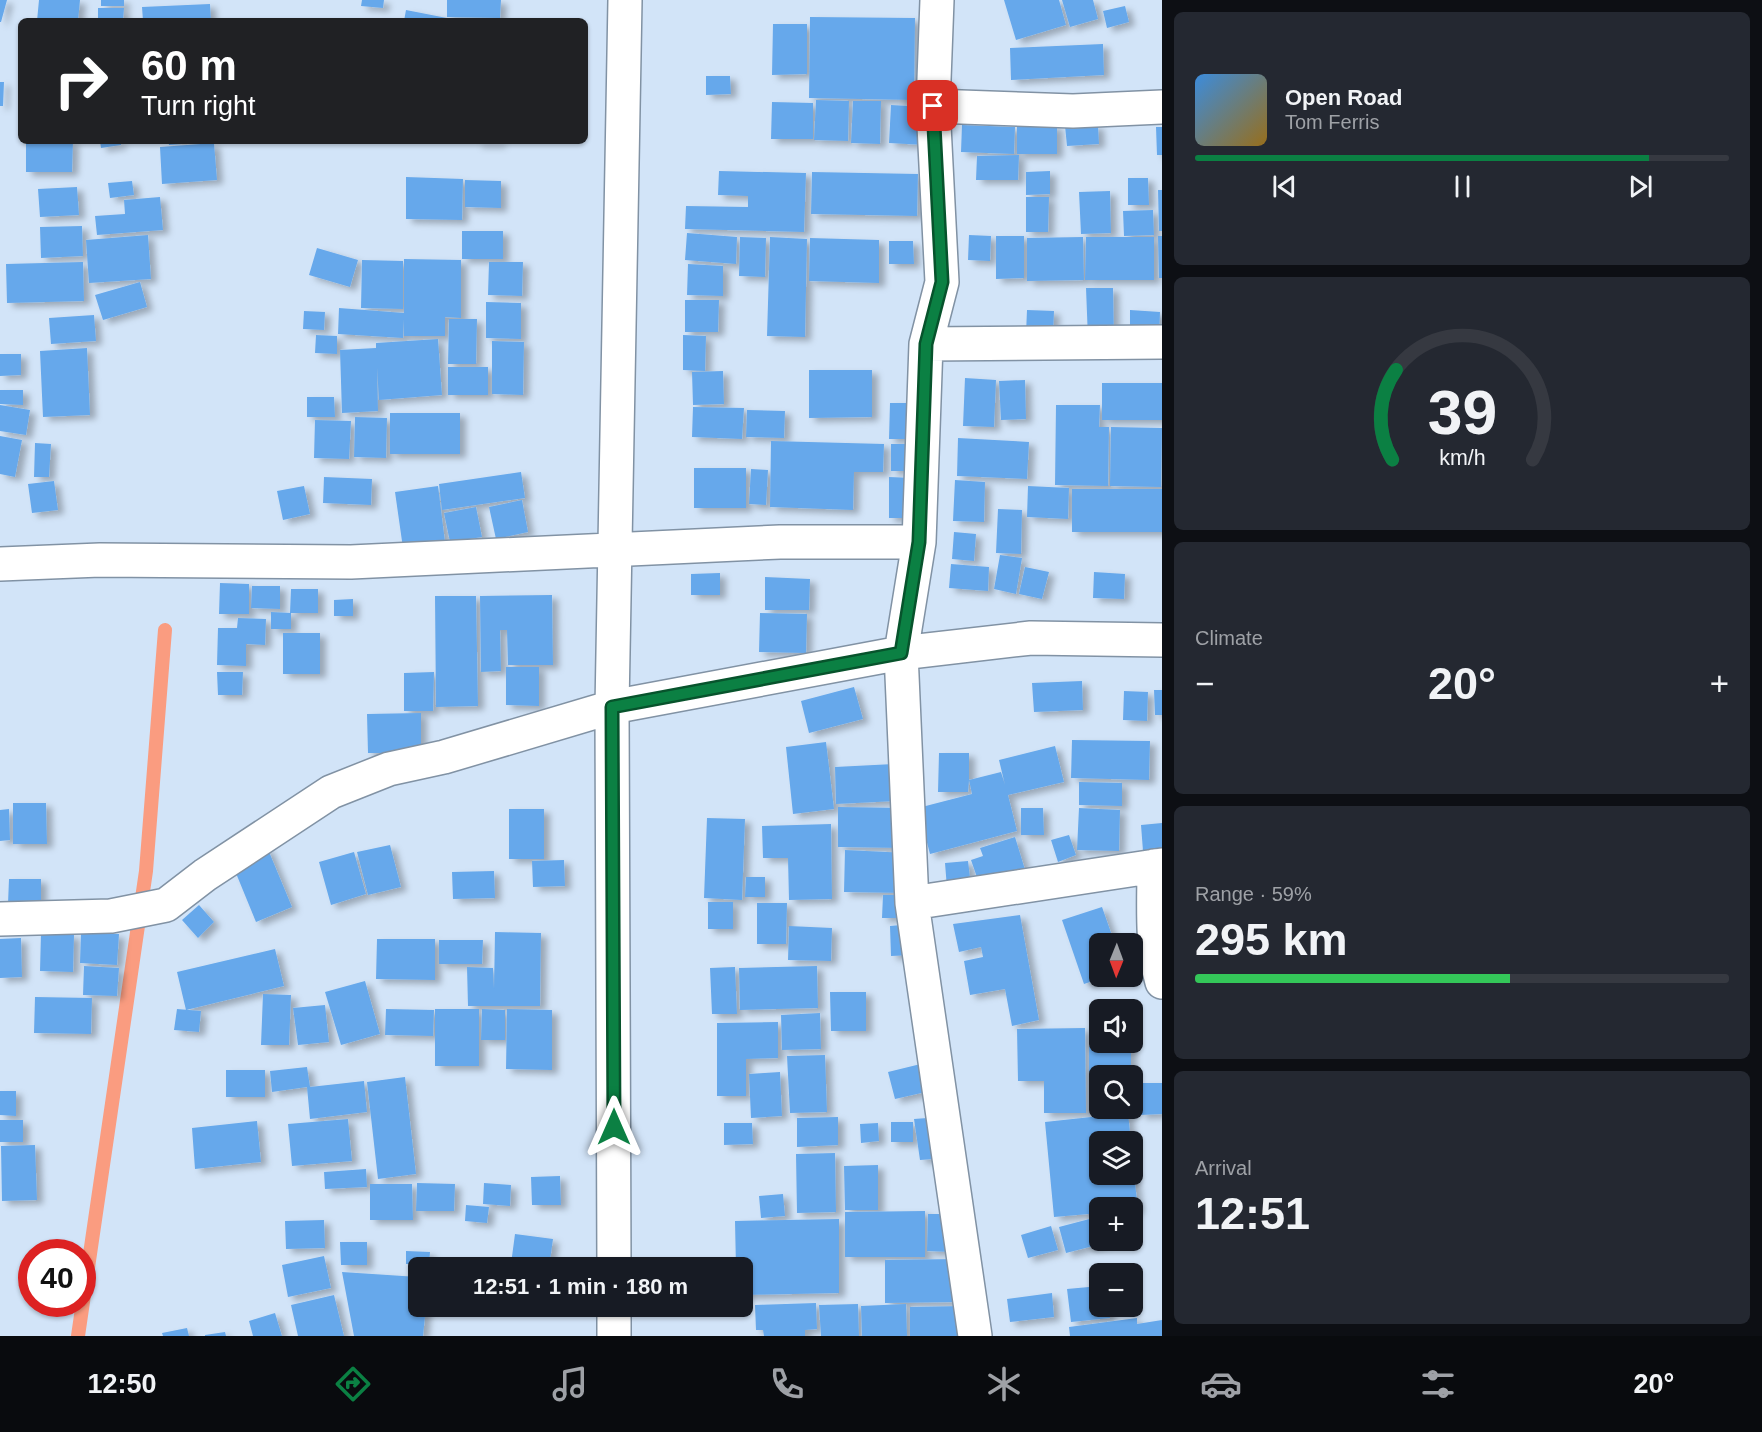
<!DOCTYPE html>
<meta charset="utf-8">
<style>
body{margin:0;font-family:Helvetica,sans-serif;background:#242831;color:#f1f3f6;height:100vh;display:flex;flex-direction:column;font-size:22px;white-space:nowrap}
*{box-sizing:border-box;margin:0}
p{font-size:20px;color:#9ea1a6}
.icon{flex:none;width:33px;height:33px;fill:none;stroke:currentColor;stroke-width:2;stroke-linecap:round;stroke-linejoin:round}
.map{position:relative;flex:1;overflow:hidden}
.side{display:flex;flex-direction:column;gap:12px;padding:12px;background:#0d0f14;width:600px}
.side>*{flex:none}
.guide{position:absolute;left:18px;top:18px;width:570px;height:126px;border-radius:9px;box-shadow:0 2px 4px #0004;background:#202124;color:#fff;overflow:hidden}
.needle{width:39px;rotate:181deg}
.controls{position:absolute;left:1089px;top:933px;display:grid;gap:12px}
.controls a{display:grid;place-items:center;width:54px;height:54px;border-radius:9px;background:#171b24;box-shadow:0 2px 4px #0004;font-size:30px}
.speed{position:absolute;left:18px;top:1239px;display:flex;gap:12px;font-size:30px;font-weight:700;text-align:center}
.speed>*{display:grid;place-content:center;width:78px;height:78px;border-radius:50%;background:#171b24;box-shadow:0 2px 4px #0004;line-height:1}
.speed .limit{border:9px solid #d22;background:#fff;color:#111}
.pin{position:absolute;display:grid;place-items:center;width:51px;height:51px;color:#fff;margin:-26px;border-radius:12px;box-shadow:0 3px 9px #0006}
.me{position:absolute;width:66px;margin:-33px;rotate:0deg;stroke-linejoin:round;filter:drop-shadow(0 0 4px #0008)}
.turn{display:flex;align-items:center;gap:21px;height:126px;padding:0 24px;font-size:27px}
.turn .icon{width:78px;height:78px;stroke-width:2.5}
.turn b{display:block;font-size:42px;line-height:51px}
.big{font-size:45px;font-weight:700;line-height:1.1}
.side .card{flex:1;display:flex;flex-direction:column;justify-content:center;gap:9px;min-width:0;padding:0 21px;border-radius:9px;background:#242831}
.side .dial{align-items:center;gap:0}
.dial svg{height:156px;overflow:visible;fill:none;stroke:#363941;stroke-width:7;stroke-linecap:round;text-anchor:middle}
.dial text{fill:#f1f3f6;stroke:none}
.song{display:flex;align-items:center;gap:18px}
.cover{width:72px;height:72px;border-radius:9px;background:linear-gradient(135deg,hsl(210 70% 55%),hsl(40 70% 35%))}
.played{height:6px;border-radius:3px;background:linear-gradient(90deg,#0b8043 85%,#363941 85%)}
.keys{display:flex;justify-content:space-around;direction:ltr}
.heat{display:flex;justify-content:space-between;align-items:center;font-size:33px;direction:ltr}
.charge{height:9px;border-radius:4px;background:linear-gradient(90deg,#34c759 59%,#363941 0)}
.trip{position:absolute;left:408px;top:1257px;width:345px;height:60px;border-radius:9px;background:#171b24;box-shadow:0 2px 4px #0004;font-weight:700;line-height:60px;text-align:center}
.tabs{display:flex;height:96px;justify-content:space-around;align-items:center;background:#090b0e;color:#9ea1a6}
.tabs .icon{width:42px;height:42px}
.tabs .selected{color:#0b8043}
.tabs b{font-size:27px;color:#f1f3f6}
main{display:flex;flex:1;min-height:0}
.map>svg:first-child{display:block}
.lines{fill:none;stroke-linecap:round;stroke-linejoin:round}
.stream{stroke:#fa9c80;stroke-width:14}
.building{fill:#66a8eb;filter:url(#shadow)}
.minor-casing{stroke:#8192a4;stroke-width:36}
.minor{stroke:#fff;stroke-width:33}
.route-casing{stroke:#07532c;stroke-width:15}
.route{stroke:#0b8043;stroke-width:10}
</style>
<main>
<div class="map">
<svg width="1162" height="1336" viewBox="0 0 1162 1336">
<defs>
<filter id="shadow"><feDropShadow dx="6" dy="4" stdDeviation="3" flood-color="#0004"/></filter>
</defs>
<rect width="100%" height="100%" fill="#d2e4f8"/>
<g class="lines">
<path class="stream" d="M78 1336 146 871 165 630"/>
</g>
<path class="building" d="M0 0H7L1 22H0Z
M39 0H80L78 21H37Z
M101 0H124V6H101Z
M362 0H384L383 8 361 6Z
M447 0H501L500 18 447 17Z
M1004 0H1059L1066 25 1016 40Z
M1062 0H1093L1098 19 1070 27Z
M210 4 211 21H143L142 7Z
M1125 6 1129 22 1107 28 1103 11Z
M98 8H124L123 21H98Z
M406 10 457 20V21H404Z
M810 17 915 18 914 100 809 98Z
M773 24H807V74L772 75Z
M1103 44 1104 75 1011 80 1010 48Z
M706 76H730L731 94 706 95Z
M0 82H4L3 106H0Z
M816 100 849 101 848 141 814 140Z
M853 101H881L880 144 851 143Z
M772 102 813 103V139H771Z
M891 105 927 107 925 145 889 143Z
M962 125 1015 127 1014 154 961 152Z
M1057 125V154H1017V126Z
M1098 125 1099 144 1067 146 1065 126Z
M1156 127H1162V155H1157Z
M26 141H73L72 172H26Z
M100 141H121V145L101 148Z
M168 141H195V143L169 145Z
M476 141H500V144H476Z
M214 143 217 180 162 184 160 147Z
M1019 155 1018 180H976L977 156Z
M719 171 806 173 804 232 685 229 686 206 748 207V196L718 195Z
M1050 171V194L1026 195V172Z
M812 172 918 174 917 216 811 214Z
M406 177 463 179 462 220 406 219Z
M1128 178H1148L1149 205H1128Z
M465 180 501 181V208L465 207Z
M132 181 134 195 110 198 108 183Z
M77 187 79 215 40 217 38 189Z
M1158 190H1162V231H1159Z
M1110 191 1111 233 1081 234 1079 192Z
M160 197 163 230 97 235 95 216 125 214 124 200Z
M1026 197H1049L1048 232H1026Z
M1153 210 1154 235 1124 236 1123 211Z
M82 226 83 256 41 258 40 227Z
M462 231H503V259H462Z
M687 233 737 237 736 264 685 260Z
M148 235 151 279 89 283 86 240Z
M969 235 991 236 990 261 968 260Z
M996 236H1024V278L996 279Z
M1158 236H1162V278H1159Z
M740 237 766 238 765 277 739 276Z
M770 237 807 239 805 337 767 336Z
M1083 237 1084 280 1027 281V238Z
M1086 237H1154V280H1085Z
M810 238 879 240V283L809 281Z
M889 241H913L914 264H889Z
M317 248 358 260 350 287 309 275Z
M404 259 461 260V318L445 317V336H404V319L403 338 338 334 339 308 404 313Z
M362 260 403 261V309L361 308Z
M83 262 84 301 7 303 6 264Z
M489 262H523L522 296 488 295Z
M688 264 723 266V296L687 295Z
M140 282 147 307 103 320 95 295Z
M1086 288H1113L1114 338 1088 339Z
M685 300H719L718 332H685Z
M486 302 521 303V339L486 338Z
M1027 310 1054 311 1053 335 1026 334Z
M1130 310 1160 312 1159 337 1130 335Z
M304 311 325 312 324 330 303 329Z
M94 315 96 341 51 344 49 318Z
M449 319H477L476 364H448Z
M316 335 337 336V354L315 353Z
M683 335 706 336 705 371 683 370Z
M438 339 442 395 379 400 377 367 378 411 342 413 340 350 376 348V343Z
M492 341 524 342 523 395 492 394Z
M87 348 90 415 43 417 40 351Z
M0 354H21V375L0 376Z
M448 367H488V395H448Z
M809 370H872V417L809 418Z
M723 371 724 404 693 405 692 372Z
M965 378 996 380 994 427 963 426Z
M1025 380 1026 419 1001 420 999 381Z
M1102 383H1162V420H1102Z
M0 390H23V405L0 404Z
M307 397H334L335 417H307Z
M890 403H916L915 439H889Z
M0 405 30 410 26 435 0 431Z
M1056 405H1100L1099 427H1109L1108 486 1055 485Z
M693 407 744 408 742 439 692 437Z
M747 410 785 411 784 438 746 437Z
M390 413H460V454H390Z
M355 417 387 418 386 458 354 457Z
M315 420 351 421 349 459 314 458Z
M1111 427 1162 428 1161 487 1110 486Z
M0 436 22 440 15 477 0 474Z
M958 438 1029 442 1027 479 957 476Z
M771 441 884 444 883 472H854L853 510 770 507Z
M35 443 51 444 49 477H34Z
M891 444H917L916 471H891Z
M694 468H746V508H694Z
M751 469 768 470 766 505 749 504Z
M521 472 525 498 442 510 439 484Z
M324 477 372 479 371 505 323 503Z
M889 477 913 478 912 518H889Z
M955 480 985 482 984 522 953 521Z
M54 481 58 510 32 513 28 484Z
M304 486 310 514 283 520 277 491Z
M438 486 445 542 403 548 395 492Z
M1028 486 1069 488 1068 519 1027 517Z
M1072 489H1162V532H1072Z
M522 500 528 532 496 539 489 507Z
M476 507 482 537 450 542 444 513Z
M998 509 1022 510 1021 554 996 553Z
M954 532 976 534 974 561 952 559Z
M1000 555 1022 558 1016 594 994 589Z
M951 564 989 567 988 591 949 588Z
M1025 567 1049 572 1042 599 1019 594Z
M1094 572 1125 574 1124 599 1093 598Z
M720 573V595H691V574Z
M765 577 810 579 809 610H765Z
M220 583 249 584V614H219Z
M252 586H280V609L251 608Z
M291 589H318V613H290Z
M552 595 553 665H508L507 630H500L501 671 481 672 480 596Z
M435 596H476L478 706 436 707Z
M353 599V616H334V600Z
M271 612 291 613V629H271Z
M760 613 807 614 806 653 759 652Z
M238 618 266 619 265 645 246 644V666L217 665 218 628H237Z
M283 633H320V674H283Z
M506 667H539V706L506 705Z
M217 672H243L242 695H218Z
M434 672 433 711H404V673Z
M1082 681 1083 710 1034 712 1032 683Z
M854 687 863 719 809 733 801 701Z
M1154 690H1162V715H1155Z
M1124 691 1148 692 1147 721 1123 720Z
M421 713V753H368L367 714Z
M1072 740 1150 741 1149 780 1071 778Z
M826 742 834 809 793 814 786 747Z
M1055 746 1064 782 1008 795 1017 831 930 854 918 808 972 794 969 780 968 792H938L939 753H969V780L1001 772 1005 785 999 760Z
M894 764 896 801 836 804 835 767Z
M1079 782 1122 783V806L1079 805Z
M13 803H46L47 844H13Z
M838 807 904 808V848L838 847Z
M1021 808H1043L1044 835H1021Z
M1079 808 1120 810 1119 851 1077 850Z
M9 809 10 840 0 841V810Z
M509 809H544V859H509Z
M707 818 745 819 742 900 704 898Z
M1162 823V850L1143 851 1141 825Z
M831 824 832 899 789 900 788 858H763L762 826Z
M1069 835 1076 855 1058 862 1051 840Z
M1015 837 1026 873 979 883 971 860 983 856 980 848Z
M390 845 401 887 368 895 357 852Z
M267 847 292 907 256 922 231 861Z
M845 850 908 853 907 893 844 892Z
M354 852 366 894 331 905 319 862Z
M564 860 565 886 533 887 532 861Z
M968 861 971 886 947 888 945 863Z
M494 871 495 898 453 899 452 872Z
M746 877H765V897H745Z
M9 879H41V904H8Z
M883 895H909L910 918H882Z
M708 902H733V929H708Z
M757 903H787L786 944H757Z
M199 905 214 922 198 938 182 920Z
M1102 907 1115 944H1100V976L1105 977 1084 984 1062 920Z
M1020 915 1039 1020 1012 1026 1005 989 970 995 964 961 983 957 981 947 959 952 953 924Z
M912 924 913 955 891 956 890 926Z
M789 926 832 928 831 961 788 960Z
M495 932 541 933 540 1006H468L467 967 493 968 494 989Z
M41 933 74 935 73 972 40 971Z
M81 933 119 934 117 965 80 963Z
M21 938 22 977 0 978V939Z
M377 939H435V980L376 979Z
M439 940H483L482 964H439Z
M275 949 284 986 186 1010 177 972Z
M84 966 119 968 117 996 83 995Z
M817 966 818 1008 740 1010 739 968Z
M735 967 737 1014H712L710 968Z
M365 981 380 1034 341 1045 325 992Z
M830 992H866V1031H831Z
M263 994 291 995 289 1045H261Z
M35 997 92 998 91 1034 34 1033Z
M325 1005 329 1042 298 1045 293 1008Z
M177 1009 201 1011 199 1032 174 1030Z
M386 1009 434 1010 433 1036 385 1035Z
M435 1009H479V1066H435Z
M482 1009 505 1010V1040H481Z
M507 1009 552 1010V1070L506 1069Z
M820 1013 821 1049 782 1050 781 1015Z
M778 1022V1058L746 1059V1096H717V1023Z
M1085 1028 1086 1113H1044V1081H1018L1017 1029Z
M1089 1046H1131V1076H1100V1108H1131V1111L1089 1110Z
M825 1055 827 1112 790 1113 787 1056Z
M933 1061 939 1089 895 1099 888 1072Z
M307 1067 310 1087 364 1081 367 1112 310 1119 307 1087 272 1092 270 1071Z
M226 1070H265V1097H226Z
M780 1072 782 1116 751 1118 749 1074Z
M405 1077 416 1174 378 1179 367 1082Z
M1139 1083H1162V1114L1140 1115Z
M0 1091H16V1116L0 1115Z
M1128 1113 1131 1142H1100V1174H1134L1138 1210 1100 1208V1213L1054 1217 1045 1122Z
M838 1117V1145L797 1147V1118Z
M941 1117 946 1158 920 1160 914 1119Z
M348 1119 352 1161 292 1166 288 1124Z
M0 1120H23V1142H0Z
M257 1121 261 1162 195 1169 192 1128Z
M891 1122H913V1142H891Z
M724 1123H752L753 1144 724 1145Z
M878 1123 879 1141 861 1143 860 1124Z
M35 1145 37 1200 2 1201 1 1146Z
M835 1153 836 1212 797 1213 796 1154Z
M878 1165V1210H845L844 1166Z
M366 1169 367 1187 325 1189 324 1172Z
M560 1176 561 1205H532L531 1177Z
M417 1183 455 1184 454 1211H416Z
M484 1183 511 1185 510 1206 483 1204Z
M370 1184H412L413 1220H370Z
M783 1194 785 1216 761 1218 759 1196Z
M466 1205 489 1207 487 1223 465 1221Z
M925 1211V1257H845V1212Z
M928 1214H953L952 1252 927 1251Z
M1097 1217 1100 1240 1105 1243 1066 1253 1059 1227Z
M839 1219V1293L742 1295V1268H736L735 1221Z
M324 1220 325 1248 286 1249 285 1221Z
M1051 1226 1058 1250 1028 1258 1021 1235Z
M515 1234 553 1239 549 1268 511 1264Z
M340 1242H367V1265H341Z
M406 1251 430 1252 429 1265 406 1264Z
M324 1256 331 1288 288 1297 282 1265Z
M957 1259V1302L885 1303V1260Z
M342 1272 418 1277V1306H426L423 1336H354Z
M1100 1286V1306H1109L1110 1318 1071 1322 1067 1289Z
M1052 1293 1054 1317 1010 1322 1007 1299Z
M334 1295 344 1336H298L291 1305Z
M816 1303 817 1329 805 1330V1336H764L763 1330H756L755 1305Z
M858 1304 859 1336H821L819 1305Z
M906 1304 907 1336H862L861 1306Z
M964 1306V1336H910V1307Z
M275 1313 282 1336H253L249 1321Z
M1137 1318V1324L1162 1320V1336H1070L1069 1327Z
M187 1328 189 1336H163L162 1333Z
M225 1332 226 1336H205V1335Z"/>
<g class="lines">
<defs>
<path id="minor" d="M937 0 933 106 1073 111 1162 107
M933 106 942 282 926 344 919 542 901 653 912 903 975 1336
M926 344 1162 342
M0 564 100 560 351 562 780 542H919
M1154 866C1154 905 1151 944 1162 982
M912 903 1162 865
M0 919 111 916 166 905 205 875 331 792 389 769 444 757 612 707 901 653 1031 638 1162 640
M614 1268 612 707 625 0
M614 1306V1336"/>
</defs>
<use href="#minor" class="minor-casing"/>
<use href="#minor" class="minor"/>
</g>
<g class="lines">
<defs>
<path id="route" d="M614 1127 612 707 901 653 919 542 926 344 942 282 933 106"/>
</defs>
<use href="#route" class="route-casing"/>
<use href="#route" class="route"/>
</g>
</svg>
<div class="controls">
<a><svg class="needle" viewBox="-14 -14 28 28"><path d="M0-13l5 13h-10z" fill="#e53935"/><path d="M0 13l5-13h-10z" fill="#9ea1a6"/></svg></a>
<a><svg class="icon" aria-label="sound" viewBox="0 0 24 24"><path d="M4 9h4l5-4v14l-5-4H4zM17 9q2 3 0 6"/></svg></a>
<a><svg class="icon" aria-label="search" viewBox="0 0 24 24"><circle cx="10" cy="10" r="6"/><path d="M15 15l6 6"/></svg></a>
<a><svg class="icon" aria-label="layers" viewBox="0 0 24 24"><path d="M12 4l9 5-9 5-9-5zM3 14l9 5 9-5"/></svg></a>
<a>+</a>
<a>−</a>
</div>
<div class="speed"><div class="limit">40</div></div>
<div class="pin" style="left:933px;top:106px;background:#d93025"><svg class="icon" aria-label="arrive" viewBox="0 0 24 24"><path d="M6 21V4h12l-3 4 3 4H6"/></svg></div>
<svg class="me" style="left:614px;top:1127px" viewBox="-20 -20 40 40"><path d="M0-17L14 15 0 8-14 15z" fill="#0b8043" stroke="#fff" stroke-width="4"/></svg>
<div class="trip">12:51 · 1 min · 180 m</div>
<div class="guide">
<div class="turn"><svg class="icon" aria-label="right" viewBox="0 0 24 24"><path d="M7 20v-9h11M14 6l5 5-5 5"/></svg><div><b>60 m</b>Turn right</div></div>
</div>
</div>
<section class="side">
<div class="card">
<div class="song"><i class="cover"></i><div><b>Open Road</b><p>Tom Ferris</p></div></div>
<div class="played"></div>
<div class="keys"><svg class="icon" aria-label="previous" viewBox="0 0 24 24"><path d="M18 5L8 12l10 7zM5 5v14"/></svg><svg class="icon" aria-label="pause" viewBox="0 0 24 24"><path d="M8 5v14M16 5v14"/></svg><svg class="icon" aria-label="next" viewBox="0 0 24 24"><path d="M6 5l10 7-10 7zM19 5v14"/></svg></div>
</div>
<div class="card dial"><svg viewBox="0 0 100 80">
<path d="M14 69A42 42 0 1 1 86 69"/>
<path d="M14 69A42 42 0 0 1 16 23" stroke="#0b8043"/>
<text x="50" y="56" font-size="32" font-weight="700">39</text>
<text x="50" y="72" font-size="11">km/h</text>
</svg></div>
<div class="card"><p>Climate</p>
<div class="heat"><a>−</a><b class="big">20°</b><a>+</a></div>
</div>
<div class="card"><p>Range · 59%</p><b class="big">295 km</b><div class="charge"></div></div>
<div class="card"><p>Arrival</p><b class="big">12:51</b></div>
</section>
</main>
<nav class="tabs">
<b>12:50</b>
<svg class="icon selected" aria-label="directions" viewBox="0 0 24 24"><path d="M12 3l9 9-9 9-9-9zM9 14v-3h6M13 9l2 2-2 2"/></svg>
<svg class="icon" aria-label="music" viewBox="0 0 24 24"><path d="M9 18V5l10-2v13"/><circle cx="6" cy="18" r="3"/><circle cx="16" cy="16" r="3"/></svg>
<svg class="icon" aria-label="phone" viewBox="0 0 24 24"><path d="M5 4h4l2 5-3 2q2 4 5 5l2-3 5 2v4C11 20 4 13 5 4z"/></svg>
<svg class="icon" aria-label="climate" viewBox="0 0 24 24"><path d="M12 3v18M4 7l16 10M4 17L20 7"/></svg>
<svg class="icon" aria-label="car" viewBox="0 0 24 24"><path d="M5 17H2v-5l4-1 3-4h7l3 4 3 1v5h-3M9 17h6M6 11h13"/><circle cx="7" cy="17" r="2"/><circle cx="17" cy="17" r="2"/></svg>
<svg class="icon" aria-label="filters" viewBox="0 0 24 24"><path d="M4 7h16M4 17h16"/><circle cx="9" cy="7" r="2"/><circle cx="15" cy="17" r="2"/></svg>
<b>20°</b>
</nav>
